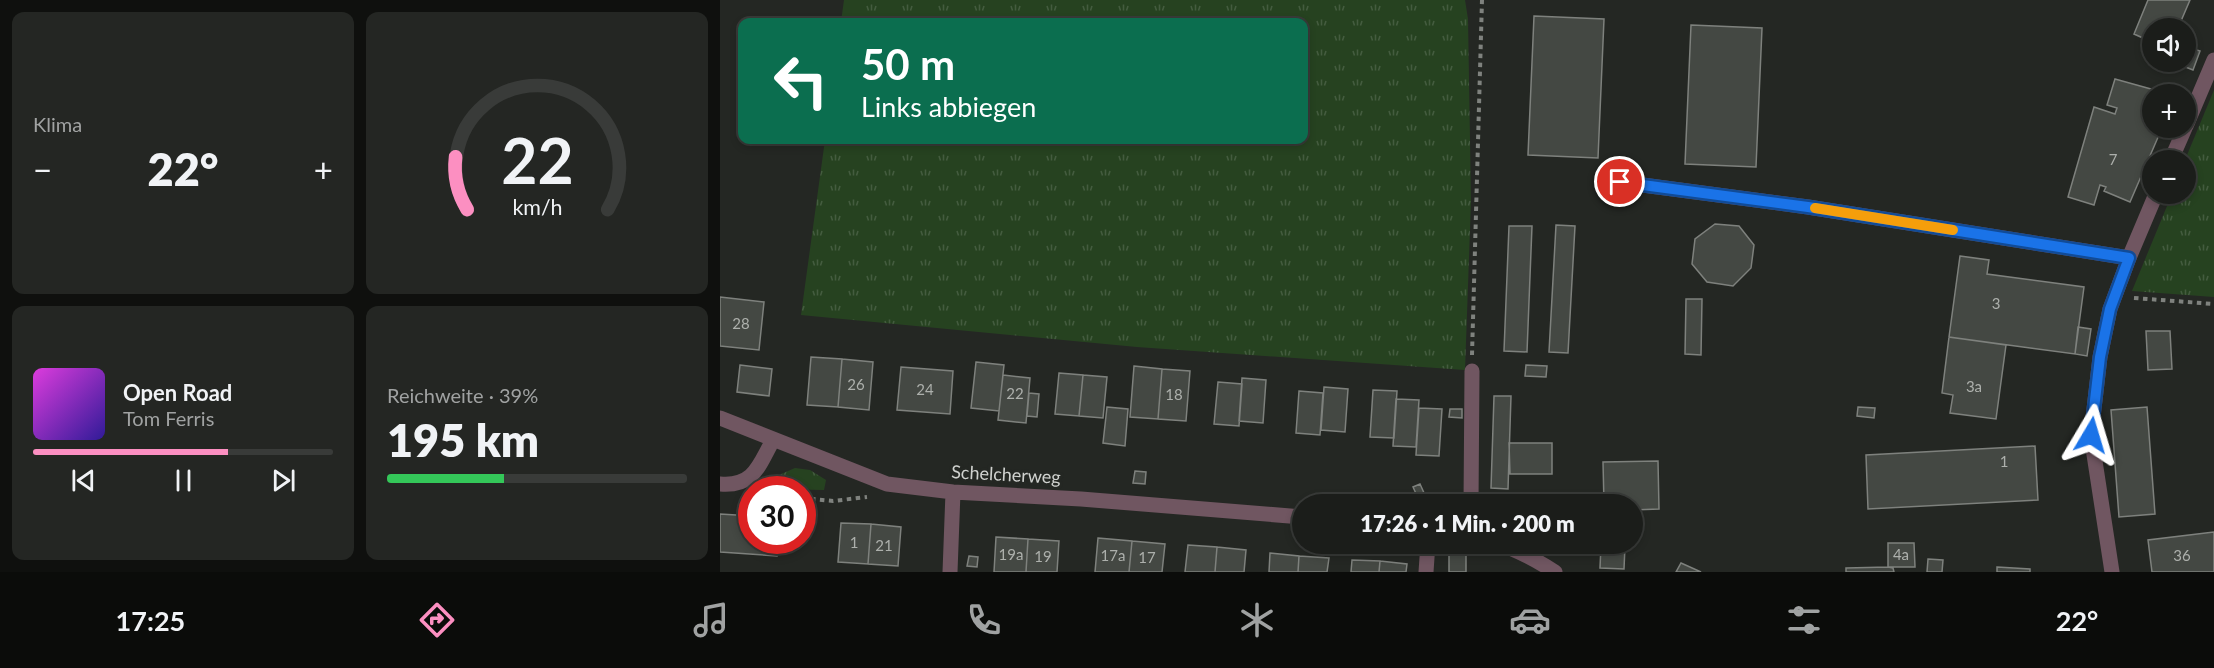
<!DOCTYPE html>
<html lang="de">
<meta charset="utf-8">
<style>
body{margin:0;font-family:Lato,sans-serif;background:#242623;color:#f1f3f6;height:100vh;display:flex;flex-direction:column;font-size:22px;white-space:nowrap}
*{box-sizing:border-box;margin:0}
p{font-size:20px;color:#a0a2a2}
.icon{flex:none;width:33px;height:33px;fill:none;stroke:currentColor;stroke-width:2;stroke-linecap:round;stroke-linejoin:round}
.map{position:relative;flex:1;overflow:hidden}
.drawer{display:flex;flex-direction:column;gap:12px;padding:12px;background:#0f100e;width:720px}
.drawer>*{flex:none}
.top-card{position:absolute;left:18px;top:18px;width:570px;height:126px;border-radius:12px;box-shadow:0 3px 9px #0003,0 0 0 2px #393b39;background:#0b6e4f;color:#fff;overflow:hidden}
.controls{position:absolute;left:1422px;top:18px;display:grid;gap:12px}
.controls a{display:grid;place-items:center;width:54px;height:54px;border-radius:50%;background:#1b1d1a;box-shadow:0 3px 9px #0003,0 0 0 2px #393b39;font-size:30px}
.speed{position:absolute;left:18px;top:476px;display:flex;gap:12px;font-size:30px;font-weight:700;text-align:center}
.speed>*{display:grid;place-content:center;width:78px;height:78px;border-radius:50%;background:#1b1d1a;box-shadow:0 3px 9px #0003,0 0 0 2px #393b39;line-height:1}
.speed .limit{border:9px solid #d22;background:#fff;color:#111}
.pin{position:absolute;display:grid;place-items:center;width:51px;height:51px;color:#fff;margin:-26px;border:3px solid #fff;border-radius:50%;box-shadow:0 2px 6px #0007}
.me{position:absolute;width:66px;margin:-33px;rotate:7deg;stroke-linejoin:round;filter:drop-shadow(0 0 4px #0008)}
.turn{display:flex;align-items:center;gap:21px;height:126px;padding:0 24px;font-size:27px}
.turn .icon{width:78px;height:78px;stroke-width:2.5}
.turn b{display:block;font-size:42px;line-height:51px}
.big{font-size:45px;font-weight:800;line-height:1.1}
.drawer .tile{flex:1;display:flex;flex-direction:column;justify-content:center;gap:9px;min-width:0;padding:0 21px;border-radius:12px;background:#242623}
.drawer .dial{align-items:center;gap:0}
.dial svg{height:156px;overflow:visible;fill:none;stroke:#393b39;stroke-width:7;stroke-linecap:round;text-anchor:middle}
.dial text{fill:#f1f3f6;stroke:none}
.song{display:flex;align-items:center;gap:18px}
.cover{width:72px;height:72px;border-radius:9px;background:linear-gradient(135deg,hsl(300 70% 55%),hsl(250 70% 35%))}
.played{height:6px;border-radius:3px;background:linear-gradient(90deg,#fc8fc1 65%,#393b39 65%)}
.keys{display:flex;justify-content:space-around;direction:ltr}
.heat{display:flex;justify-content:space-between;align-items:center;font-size:33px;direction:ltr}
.charge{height:9px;border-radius:4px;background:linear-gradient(90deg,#34c759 39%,#393b39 0)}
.drawer .tiles{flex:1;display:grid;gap:12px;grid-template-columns:repeat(2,1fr)}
.trip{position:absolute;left:572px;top:494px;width:351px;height:60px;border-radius:30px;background:#1b1d1a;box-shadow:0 3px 9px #0003,0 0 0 2px #393b39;font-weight:800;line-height:60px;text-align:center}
.dock{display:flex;height:96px;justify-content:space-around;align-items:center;background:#0b0c0a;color:#a0a2a2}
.dock .icon{width:42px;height:42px}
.dock .current{color:#fc8fc1}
.dock b{font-size:27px;color:#f1f3f6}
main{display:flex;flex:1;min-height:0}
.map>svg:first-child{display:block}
.grass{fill:url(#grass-tufts)}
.building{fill:#444843;stroke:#7e817d;stroke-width:1.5}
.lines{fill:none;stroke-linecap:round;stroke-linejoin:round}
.path{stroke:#7f827e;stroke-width:4;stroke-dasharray:4.5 4.5;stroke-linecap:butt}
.minor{stroke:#705661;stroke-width:15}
.route-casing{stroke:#114b97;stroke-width:15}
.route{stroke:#1a73e8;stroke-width:10}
.slow{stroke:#f59e0b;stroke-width:10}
.labels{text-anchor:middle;stroke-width:6;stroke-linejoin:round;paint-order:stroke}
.number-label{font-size:15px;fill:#adb0ac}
.street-label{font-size:18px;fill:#d0d2cf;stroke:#242723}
</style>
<main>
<section class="drawer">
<div class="tiles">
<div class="tile"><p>Klima</p>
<div class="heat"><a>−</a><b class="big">22°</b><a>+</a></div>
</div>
<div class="tile dial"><svg viewBox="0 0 100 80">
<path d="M14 69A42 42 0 1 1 86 69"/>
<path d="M14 69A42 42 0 0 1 8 42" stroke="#fc8fc1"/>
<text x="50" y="56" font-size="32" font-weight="700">22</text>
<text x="50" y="72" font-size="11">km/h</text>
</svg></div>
<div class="tile">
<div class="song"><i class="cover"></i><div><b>Open Road</b><p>Tom Ferris</p></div></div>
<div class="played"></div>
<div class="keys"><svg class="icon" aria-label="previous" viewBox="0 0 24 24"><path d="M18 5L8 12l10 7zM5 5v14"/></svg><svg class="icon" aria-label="pause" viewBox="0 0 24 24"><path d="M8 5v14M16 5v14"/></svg><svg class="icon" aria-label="next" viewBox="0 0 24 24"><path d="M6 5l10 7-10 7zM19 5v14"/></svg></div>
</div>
<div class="tile"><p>Reichweite · 39%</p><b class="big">195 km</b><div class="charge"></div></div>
</div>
</section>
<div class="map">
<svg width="1494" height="572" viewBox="0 0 1494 572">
<defs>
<pattern id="grass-tufts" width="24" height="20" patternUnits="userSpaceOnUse" patternTransform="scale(1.5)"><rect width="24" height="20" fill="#264220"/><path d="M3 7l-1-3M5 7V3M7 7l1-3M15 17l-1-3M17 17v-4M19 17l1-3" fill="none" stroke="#445c3f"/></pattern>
</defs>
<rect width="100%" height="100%" fill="#242723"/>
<path class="grass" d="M124 0H745L748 19 751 201 745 370 417 347 81 315 105 140H584V22H121Z
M1494 90V297L1412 291 1452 194H1466L1465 160Z
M75 468 90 470 106 480 104 490 54 489 48 483 59 475Z"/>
<path class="building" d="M1428 0H1470L1458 28H1432V42L1414 34Z
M814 16 884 19 878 158 808 155Z
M971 25 1042 28 1036 167 965 164Z
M1470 48 1480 51 1473 70 1463 66Z
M1395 79 1449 94H1432V128H1436L1434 133 1439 135 1410 202 1384 191 1386 187 1380 185 1374 205 1348 197 1374 107 1395 114 1397 108 1387 105Z
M995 224 1019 226 1034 245 1031 268 1013 286 987 282 972 264 975 239Z
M836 225 855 226 848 353 829 352Z
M789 226H812L807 352 784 351Z
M1240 256 1269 260 1267 274 1364 287 1355 354 1229 337Z
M0 297 44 302 39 350 0 346Z
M966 299H982L981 355 965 354Z
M1358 327 1371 329 1367 356 1355 354Z
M1426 331H1450L1452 369 1428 370Z
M1229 337 1286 345 1276 419 1230 413 1233 395 1222 393Z
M91 357 122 359 118 407 87 405Z
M122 359 153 362 149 410 118 407Z
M256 362 284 365 279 411 251 408Z
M20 365 52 369 49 396 17 392Z
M806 365 827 366 826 377 805 376Z
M414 366 442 369 438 419 410 417Z
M181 367 233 371 230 414 177 410Z
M442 369 470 371 466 421 438 419Z
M339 373 363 375 359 416 335 414Z
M283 375 310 378 306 423 278 420Z
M363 375 387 377 383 418 359 416Z
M522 378 546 380 543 423 519 421Z
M498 382 522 384 519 426 494 424Z
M604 387 628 389 625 432 601 430Z
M653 390 677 391 674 438 650 437Z
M579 391 603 393 600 435 576 433Z
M309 393 319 394 317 417 307 416Z
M774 396H791L788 489 771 488Z
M676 399 699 400 696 447 673 446Z
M387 407 408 409 405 446 383 443Z
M1138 407 1155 408 1154 418 1137 416Z
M1427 407 1435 514 1399 517 1391 410Z
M699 408 722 409 719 456 696 455Z
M730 409H742V418L729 417Z
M789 443H832V474H790Z
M1315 446 1318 500 1148 509 1146 455Z
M938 461 939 509 912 510V504H884L883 462Z
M415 471 426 472 425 484 413 483Z
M700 484 705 495 698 498 693 487Z
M0 514 32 516V540H58L57 556 0 552Z
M121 523 151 524 148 564 118 562Z
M151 524 181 527 178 566 148 564Z
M1494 532V572H1432L1428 540Z
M276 537 308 539 306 572H274Z
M378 538 412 541 409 572H375Z
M308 539 339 541 337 572H306Z
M412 541 445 544 442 572H409Z
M1168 543H1194L1195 567H1168Z
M468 545 497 547 495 572H465Z
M881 545 905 546 904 569 880 568Z
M497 547 526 550 524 572H495Z
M550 553 579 556 578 572H549Z
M729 555H746V572H729Z
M249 556 258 557 257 567 247 566Z
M579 556 609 558 607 572H578Z
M1208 559 1223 560 1222 572H1207Z
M632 560 660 561 659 572H631Z
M660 561 687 564 686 572H659Z
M961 563 981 572H956Z
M1277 567 1310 569V572H1277Z
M1126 568 1168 567 1173 568 1174 572H1126Z"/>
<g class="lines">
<path class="path" d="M1414 298 1494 304
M752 355 762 0
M82 498 113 501 147 497"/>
<path class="minor" d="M1466 126 1494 60
M1451 160 1465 128
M900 182 1088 207 1409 258
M0 418 167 484 233 492 361 499 582 517
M0 484C34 487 39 465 53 440
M751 504 752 371
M775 543C797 549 816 560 835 572
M230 572 233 492
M706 572 708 543
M1392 572 1371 435 1380 357 1390 309 1409 258 1436 194"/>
</g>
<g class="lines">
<defs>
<path id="route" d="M900 182 1088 207 1409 258 1390 309 1380 357 1371 435"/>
</defs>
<use href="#route" class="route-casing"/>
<use href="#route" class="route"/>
<path class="slow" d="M1095 208 1233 230"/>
</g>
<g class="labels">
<g class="number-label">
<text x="1393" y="165">7</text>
<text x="1276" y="309">3</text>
<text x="21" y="329">28</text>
<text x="136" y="390">26</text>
<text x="1254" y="392">3a</text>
<text x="205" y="395">24</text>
<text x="295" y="399">22</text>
<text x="454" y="400">18</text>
<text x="1284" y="467">1</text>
<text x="134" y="548">1</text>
<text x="164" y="551">21</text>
<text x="291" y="560">19a</text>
<text x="1181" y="560">4a</text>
<text x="393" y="561">17a</text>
<text x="1462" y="561">36</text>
<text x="323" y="562">19</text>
<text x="427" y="563">17</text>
</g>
<g class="street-label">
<text transform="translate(286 475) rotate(3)" y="6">Schelcherweg</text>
</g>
</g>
</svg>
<div class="controls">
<a><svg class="icon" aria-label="sound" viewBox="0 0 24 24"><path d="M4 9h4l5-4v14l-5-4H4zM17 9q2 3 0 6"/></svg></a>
<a>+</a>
<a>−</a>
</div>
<div class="speed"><div class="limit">30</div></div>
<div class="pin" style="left:900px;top:182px;background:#d93025"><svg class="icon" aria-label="arrive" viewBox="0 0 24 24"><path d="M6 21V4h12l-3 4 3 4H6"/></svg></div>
<svg class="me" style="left:1371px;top:435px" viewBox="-20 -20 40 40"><path d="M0-17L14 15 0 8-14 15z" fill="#1a73e8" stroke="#fff" stroke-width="4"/></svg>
<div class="trip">17:26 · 1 Min. · 200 m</div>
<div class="top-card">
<div class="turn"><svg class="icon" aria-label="left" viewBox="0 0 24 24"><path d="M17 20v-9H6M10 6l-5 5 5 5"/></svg><div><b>50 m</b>Links abbiegen</div></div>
</div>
</div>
</main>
<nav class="dock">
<b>17:25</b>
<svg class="icon current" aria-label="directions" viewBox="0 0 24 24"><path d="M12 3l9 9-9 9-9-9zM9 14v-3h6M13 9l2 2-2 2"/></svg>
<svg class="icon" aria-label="music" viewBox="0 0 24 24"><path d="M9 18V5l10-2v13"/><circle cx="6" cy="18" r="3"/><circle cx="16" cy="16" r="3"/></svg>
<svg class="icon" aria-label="phone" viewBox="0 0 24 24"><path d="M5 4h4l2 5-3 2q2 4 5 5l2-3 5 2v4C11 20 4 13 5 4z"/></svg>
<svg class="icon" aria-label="climate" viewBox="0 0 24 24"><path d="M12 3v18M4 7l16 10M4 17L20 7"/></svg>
<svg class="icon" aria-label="car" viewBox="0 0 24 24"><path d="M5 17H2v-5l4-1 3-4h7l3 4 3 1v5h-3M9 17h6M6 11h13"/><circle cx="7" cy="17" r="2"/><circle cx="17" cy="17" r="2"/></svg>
<svg class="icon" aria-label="filters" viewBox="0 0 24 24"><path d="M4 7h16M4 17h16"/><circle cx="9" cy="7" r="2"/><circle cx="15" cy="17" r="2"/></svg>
<b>22°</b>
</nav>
